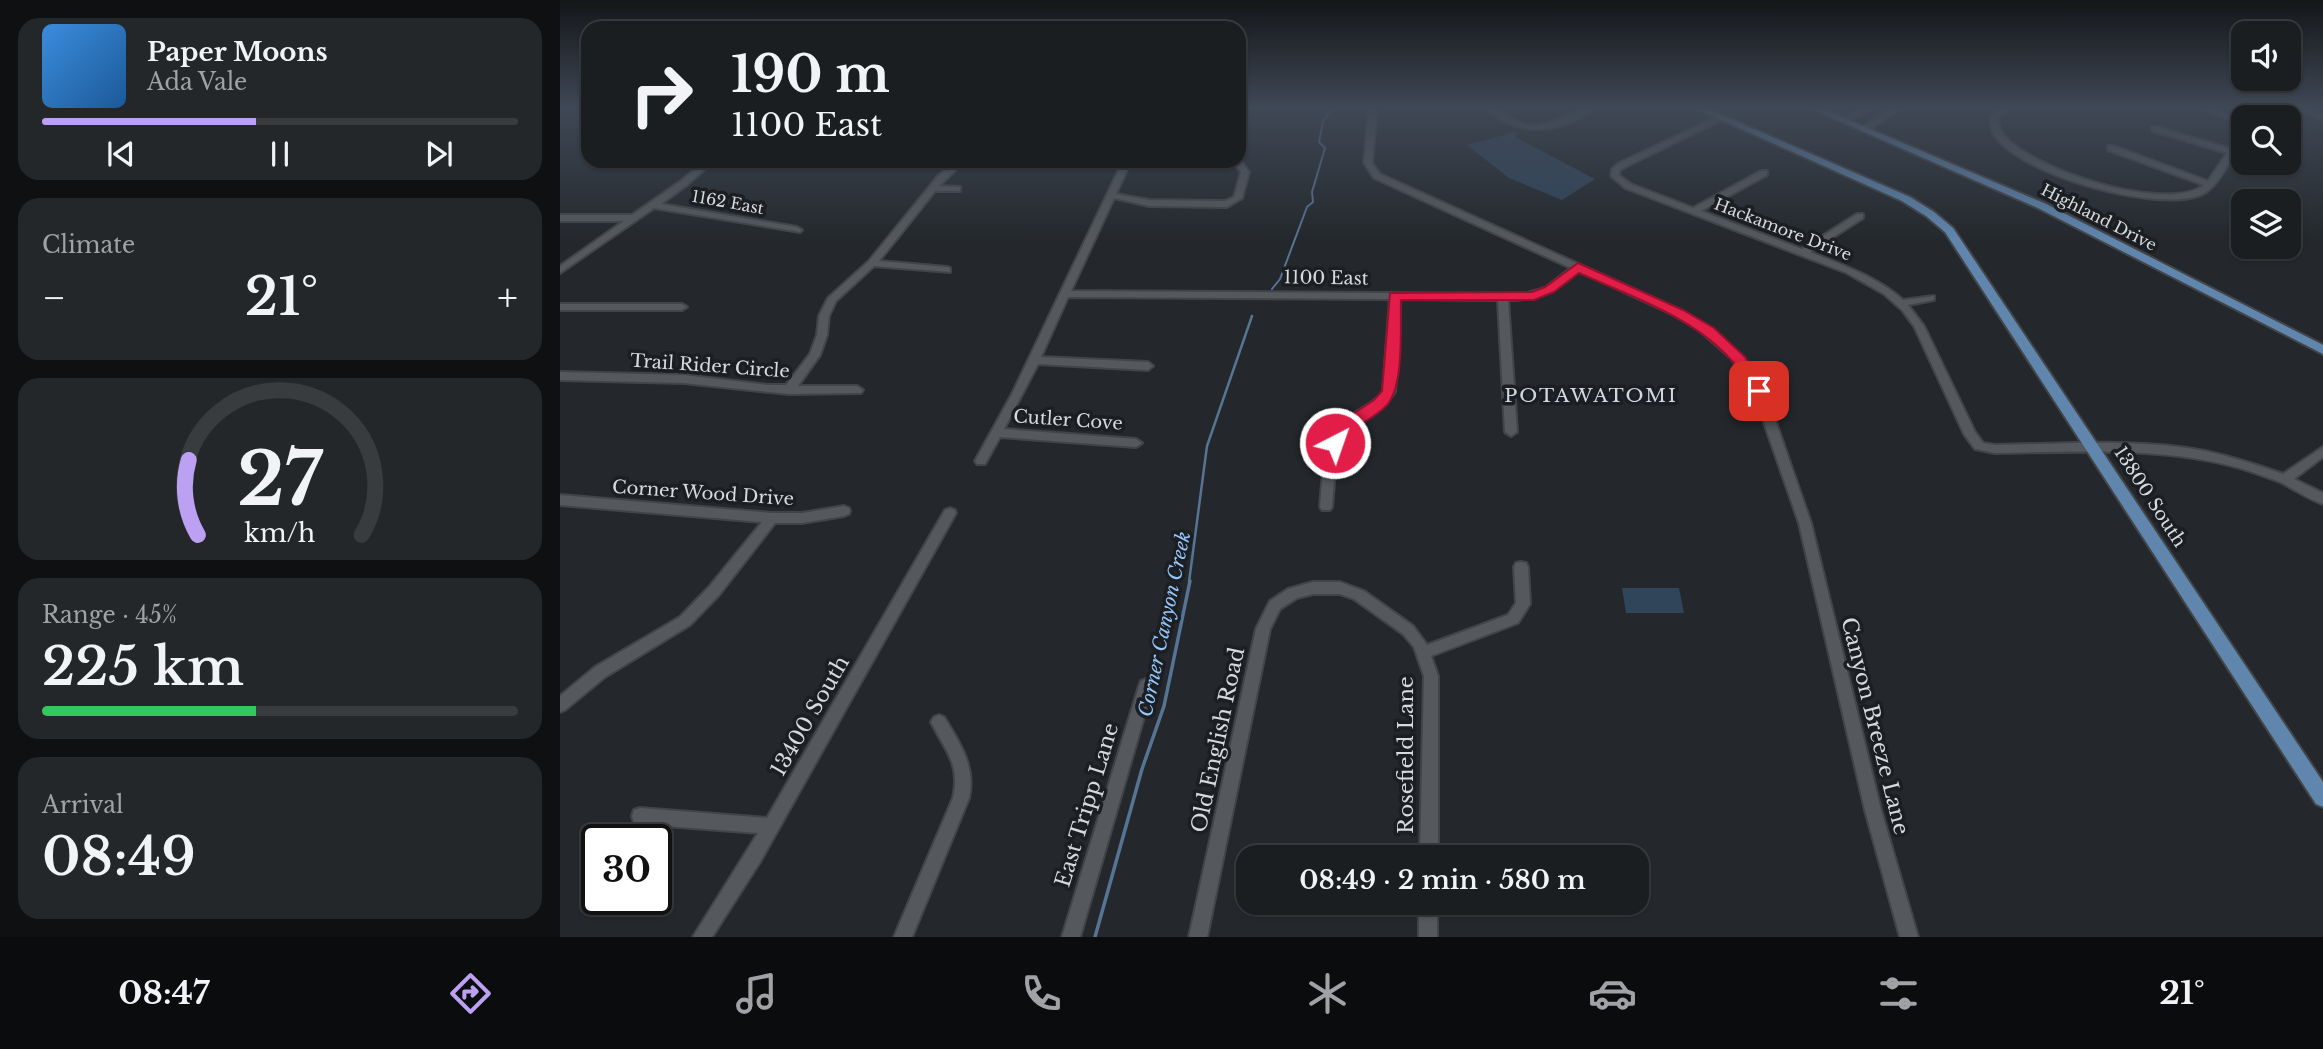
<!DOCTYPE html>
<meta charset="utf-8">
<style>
body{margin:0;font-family:"Libre Baskerville",serif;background:#24272a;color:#f1f3f6;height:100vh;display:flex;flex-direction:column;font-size:26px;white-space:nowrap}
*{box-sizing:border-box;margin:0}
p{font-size:23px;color:#a0a2a5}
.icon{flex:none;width:38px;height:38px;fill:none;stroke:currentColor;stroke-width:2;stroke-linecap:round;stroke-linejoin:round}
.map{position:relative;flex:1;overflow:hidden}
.details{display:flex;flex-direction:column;gap:18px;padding:18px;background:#0f1012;width:560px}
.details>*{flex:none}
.banner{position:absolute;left:21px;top:21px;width:665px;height:147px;border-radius:21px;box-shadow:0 2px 5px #0004,0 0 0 2px #393c3f;background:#1b1e21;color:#f1f3f6;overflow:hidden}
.controls{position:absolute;left:1671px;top:21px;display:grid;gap:14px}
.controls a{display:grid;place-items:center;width:70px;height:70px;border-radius:14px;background:#1b1e21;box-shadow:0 2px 5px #0004,0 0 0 2px #393c3f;font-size:35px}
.speed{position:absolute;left:21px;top:824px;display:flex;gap:14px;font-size:35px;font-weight:700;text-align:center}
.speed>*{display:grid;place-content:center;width:91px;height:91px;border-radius:50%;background:#1b1e21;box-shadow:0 2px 5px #0004,0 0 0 2px #393c3f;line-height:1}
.speed .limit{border:4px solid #111;border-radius:10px;background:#fff;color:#111}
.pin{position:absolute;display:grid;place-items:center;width:60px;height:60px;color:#fff;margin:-30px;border-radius:14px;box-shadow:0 4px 10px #0006}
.me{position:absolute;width:77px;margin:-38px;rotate:41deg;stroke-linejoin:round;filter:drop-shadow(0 0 5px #0008)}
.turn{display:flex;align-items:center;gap:24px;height:147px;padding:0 35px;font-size:32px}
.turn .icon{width:91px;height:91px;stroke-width:2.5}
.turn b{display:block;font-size:49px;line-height:60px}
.big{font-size:52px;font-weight:600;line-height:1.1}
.details .widget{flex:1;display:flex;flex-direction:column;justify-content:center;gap:10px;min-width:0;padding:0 24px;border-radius:21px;background:#24272a}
.details .dial{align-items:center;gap:0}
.dial svg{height:182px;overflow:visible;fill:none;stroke:#393c3f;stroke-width:7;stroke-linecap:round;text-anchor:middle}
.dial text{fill:#f1f3f6;stroke:none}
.song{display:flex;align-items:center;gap:21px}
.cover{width:84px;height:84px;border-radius:10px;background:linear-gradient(135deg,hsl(210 70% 55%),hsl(210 70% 35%))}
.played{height:7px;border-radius:4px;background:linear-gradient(90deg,#bca0f2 45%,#393c3f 45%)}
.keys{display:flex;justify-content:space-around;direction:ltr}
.heat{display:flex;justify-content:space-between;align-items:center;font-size:38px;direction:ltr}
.charge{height:10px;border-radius:5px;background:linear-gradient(90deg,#34c759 45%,#393c3f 0)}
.trip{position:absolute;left:676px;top:845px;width:413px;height:70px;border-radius:21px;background:#1b1e21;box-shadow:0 2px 5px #0004,0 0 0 2px #393c3f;font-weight:600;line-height:70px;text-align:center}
.menu{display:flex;height:112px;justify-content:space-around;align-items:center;background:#0b0c0d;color:#a0a2a5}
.menu .icon{width:49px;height:49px}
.menu .selected{color:#bca0f2}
.menu b{font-size:32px;color:#f1f3f6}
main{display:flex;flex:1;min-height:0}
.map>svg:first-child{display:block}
.green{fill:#30445a}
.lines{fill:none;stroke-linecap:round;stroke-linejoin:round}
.stream-far2{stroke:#567494;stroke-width:2}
.stream-far1{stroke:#567494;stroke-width:2.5}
.stream{stroke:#567494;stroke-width:3.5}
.minor-casing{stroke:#424548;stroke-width:4}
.major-casing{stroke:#424548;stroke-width:4}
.minor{fill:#55595d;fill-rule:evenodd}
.major{fill:#6086ae;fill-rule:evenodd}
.route{fill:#e11d48;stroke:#92132f;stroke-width:2}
.labels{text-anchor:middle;stroke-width:7;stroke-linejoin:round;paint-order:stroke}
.far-street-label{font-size:16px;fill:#d7dadc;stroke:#1b1e22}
.street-label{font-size:18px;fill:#d7dadc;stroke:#1b1e22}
.neighbourhood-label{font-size:19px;letter-spacing:2px;fill:#d3d8de;stroke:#1b1e22}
.water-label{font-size:19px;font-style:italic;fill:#95c7fb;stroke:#1b1e22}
.near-street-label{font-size:21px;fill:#d7dadc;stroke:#1b1e22}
</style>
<main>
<section class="details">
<div class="widget">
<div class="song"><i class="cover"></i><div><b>Paper Moons</b><p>Ada Vale</p></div></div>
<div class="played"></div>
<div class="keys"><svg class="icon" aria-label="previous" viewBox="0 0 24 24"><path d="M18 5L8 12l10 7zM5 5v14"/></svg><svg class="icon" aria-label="pause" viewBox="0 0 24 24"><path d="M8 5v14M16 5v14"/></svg><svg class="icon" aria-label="next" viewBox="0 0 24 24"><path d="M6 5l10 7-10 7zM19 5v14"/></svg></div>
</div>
<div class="widget"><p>Climate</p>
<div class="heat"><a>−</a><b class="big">21°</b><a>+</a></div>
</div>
<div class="widget dial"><svg viewBox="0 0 100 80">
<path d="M14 69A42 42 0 1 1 86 69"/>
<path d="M14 69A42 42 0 0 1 10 36" stroke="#bca0f2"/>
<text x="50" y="56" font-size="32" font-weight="700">27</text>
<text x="50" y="72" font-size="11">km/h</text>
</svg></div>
<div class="widget"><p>Range · 45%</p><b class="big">225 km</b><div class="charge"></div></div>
<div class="widget"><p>Arrival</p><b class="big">08:49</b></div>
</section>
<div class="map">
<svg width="1763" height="937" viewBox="0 0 1763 937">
<rect width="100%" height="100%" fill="#24282c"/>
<path class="green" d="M955 132 957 133 955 137 1035 179 1002 200 949 178 907 145Z
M1062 588H1119L1124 613H1066Z"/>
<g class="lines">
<path class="stream-far2" d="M712 289 720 279 747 207 753 202 752 192 765 148 759 142 763 121 772 109"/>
<path class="stream-far1" d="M629 582 647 446 692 316"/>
<path class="stream" d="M535 937 582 769 604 706 630 581"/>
<defs>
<path id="minor" d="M809 109H817L812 163 820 174 1122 311C1158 330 1185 355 1205 391L1251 523 1321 810 1358 937H1340L1305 810 1239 523 1193 391 1171 358 1139 330 1114 315 1019 271C994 291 980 300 948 300L957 432 951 436 945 432 938 300 840 299 835 392C826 406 814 411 801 420 773 439 775 477 772 507L770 510H762L760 507C763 477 762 439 787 418 799 409 814 404 823 392L830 299 508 297 481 357 588 362 593 366 588 370 478 364 444 429 576 439 582 443 576 447 440 437 425 464H417L415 461 452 394 563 161H571L556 194 589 200 665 201 674 197 681 172 674 163 675 161H681L689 172 682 198 667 207 589 206 554 198 511 291 964 294 985 288 1011 268 814 178 804 163Z
M928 109C943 108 953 124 969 125 993 127 1012 108 1035 109 1002 132 959 139 928 109Z
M1303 109H1313L1286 122 1279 120Z
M1331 109H1340L1308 131H1302V127Z
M1439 109H1447L1438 118C1439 123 1439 128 1442 133 1468 169 1606 214 1644 185L1548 150V146H1554L1648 181 1667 153 1592 131V127H1598L1671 149 1684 139V146C1665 161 1661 188 1638 196 1592 211 1458 175 1433 133 1431 128 1431 122 1430 117Z
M1642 109H1652L1684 120V125Z
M1735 109H1746L1763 114V119Z
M1161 115 1165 117 1164 119 1065 167 1060 170 1059 175 1071 184 1133 208 1201 171H1207V175L1141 211 1242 249 1297 214H1303V218L1250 252C1282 265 1316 276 1343 300L1374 296V300L1348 305 1364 326 1415 432 1423 443 1435 445C1504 444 1577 438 1645 451 1672 457 1698 465 1723 474L1763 447V457L1734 479 1763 493V504C1748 499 1734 489 1720 482 1707 477 1693 472 1680 468 1601 446 1516 452 1435 453L1415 449 1404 434 1354 326 1342 310 1324 294 1287 273 1065 188 1051 176 1052 169 1059 163Z
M145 161H154L127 185 101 204 237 227 242 230 240 232 94 208 0 273V266L64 221H0V215H72L121 181Z
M290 161H298V164L291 166Z
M396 161H405L379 186 400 187V191H375L319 261 387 267 390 268V272L314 266 276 301 269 316 267 335 260 355 238 386H297L303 390 301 393 229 394 124 383 0 380V372L124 375 208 385H226L250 354 257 335 259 316 268 298 309 261 378 176Z
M0 304H122L127 307 122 310H0Z
M0 495 212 513H242L284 506 289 508 290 511 289 514 284 516 242 523H215L159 595 130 625 45 677 5 710 0 712V696L35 667 120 617 149 587 202 522 0 505Z
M390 508 395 510 396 513 200 862 152 937H133L198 833 80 824 74 822 72 816 74 810 80 808 207 818 385 510Z
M961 562 966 563 968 567 970 604 958 623 871 656 878 676V858H860L864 676 854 647 843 634 794 599 780 594H753L737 598 720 609 710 629 647 937H629L696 629 710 601 728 589 753 582H780L804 591 853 626 867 645 948 615 956 603 954 567 956 563Z
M586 679 591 681 593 686 520 937H502L579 686 581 681Z
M379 715 384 717C400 743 416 767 409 798L352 937H334L393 798C401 764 385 750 371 722L374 717Z
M859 903H877V937H859Z"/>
<path id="major" d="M1137 109H1148L1350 197 1374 212 1393 228 1763 782V807L1756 804 1385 232 1366 216 1342 201Z
M1252 109H1263L1486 204 1763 345V354L1478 208Z"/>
</defs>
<use href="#minor" class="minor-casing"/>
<use href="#major" class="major-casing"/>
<use href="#minor" class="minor"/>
<use href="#major" class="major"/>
</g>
<linearGradient id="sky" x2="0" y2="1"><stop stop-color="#141618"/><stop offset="0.45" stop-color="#3f4856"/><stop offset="1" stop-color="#3f4856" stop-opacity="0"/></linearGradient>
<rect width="1763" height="240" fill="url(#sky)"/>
<path class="route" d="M1018 263 1123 310 1154 328 1185 357 1206 391 1204 394H1193C1187 384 1181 371 1173 362 1134 317 1072 297 1019 273L994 292 974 300H841C840 327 845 389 825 407 807 424 795 422 781 447H770L767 443 779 423 814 400 822 391 830 293 972 292 985 287Z"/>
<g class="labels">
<g class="far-street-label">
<text transform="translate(168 202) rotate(10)" y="6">1162 East</text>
<text transform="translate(1539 217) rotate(27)" y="6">Highland Drive</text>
<text transform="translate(1223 229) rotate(21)" y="6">Hackamore Drive</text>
</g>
<g class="street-label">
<text transform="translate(766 278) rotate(1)" y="6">1100 East</text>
<text transform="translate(150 366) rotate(4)" y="6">Trail Rider Circle</text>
<text transform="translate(508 420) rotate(4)" y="6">Cutler Cove</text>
<text transform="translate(143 493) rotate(4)" y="6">Corner Wood Drive</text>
<text transform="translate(1590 497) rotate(57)" y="6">13800 South</text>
</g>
<g class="neighbourhood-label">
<text x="1031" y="402">POTAWATOMI</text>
</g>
<g class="water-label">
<text transform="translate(604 624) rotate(-78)" y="7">Corner Canyon Creek</text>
</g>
<g class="near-street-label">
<text transform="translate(250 716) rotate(-60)" y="7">13400 South</text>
<text transform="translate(1315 726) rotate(76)" y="7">Canyon Breeze Lane</text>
<text transform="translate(658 740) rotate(-78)" y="7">Old English Road</text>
<text transform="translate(846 755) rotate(-90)" y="7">Rosefield Lane</text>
<text transform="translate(527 805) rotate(-73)" y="7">East Tripp Lane</text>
</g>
</g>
</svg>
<div class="controls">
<a><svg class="icon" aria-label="sound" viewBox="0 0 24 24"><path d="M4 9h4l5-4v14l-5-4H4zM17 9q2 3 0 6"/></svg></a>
<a><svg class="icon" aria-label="search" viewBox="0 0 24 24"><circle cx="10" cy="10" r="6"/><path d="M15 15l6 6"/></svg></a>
<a><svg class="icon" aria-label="layers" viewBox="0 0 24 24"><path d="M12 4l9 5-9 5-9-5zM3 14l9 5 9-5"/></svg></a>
</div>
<div class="speed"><div class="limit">30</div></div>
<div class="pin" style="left:1199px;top:391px;background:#d93025"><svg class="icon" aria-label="arrive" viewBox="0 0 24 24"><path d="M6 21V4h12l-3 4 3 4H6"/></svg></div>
<svg class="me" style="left:775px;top:443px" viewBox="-20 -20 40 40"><circle r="17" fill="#e11d48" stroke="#fff" stroke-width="3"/><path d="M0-11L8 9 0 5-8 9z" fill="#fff"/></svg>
<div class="trip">08:49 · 2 min · 580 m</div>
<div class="banner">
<div class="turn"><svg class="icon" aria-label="right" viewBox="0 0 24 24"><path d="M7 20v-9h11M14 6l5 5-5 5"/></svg><div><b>190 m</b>1100 East</div></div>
</div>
</div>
</main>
<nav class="menu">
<b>08:47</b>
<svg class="icon selected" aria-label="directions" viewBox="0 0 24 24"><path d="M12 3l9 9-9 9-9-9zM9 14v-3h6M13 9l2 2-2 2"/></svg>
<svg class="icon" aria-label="music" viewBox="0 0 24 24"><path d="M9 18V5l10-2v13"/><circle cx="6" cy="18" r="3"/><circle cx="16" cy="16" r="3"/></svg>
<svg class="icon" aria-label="phone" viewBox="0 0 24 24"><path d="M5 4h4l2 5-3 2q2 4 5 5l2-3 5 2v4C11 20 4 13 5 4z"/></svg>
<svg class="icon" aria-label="climate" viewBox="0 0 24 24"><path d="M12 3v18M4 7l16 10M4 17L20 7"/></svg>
<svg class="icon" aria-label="car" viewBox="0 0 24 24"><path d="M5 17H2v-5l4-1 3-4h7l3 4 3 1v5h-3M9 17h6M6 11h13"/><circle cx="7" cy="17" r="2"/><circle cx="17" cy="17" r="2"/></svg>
<svg class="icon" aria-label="filters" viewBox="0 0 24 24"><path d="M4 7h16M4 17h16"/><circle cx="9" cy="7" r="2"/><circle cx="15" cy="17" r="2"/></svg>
<b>21°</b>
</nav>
